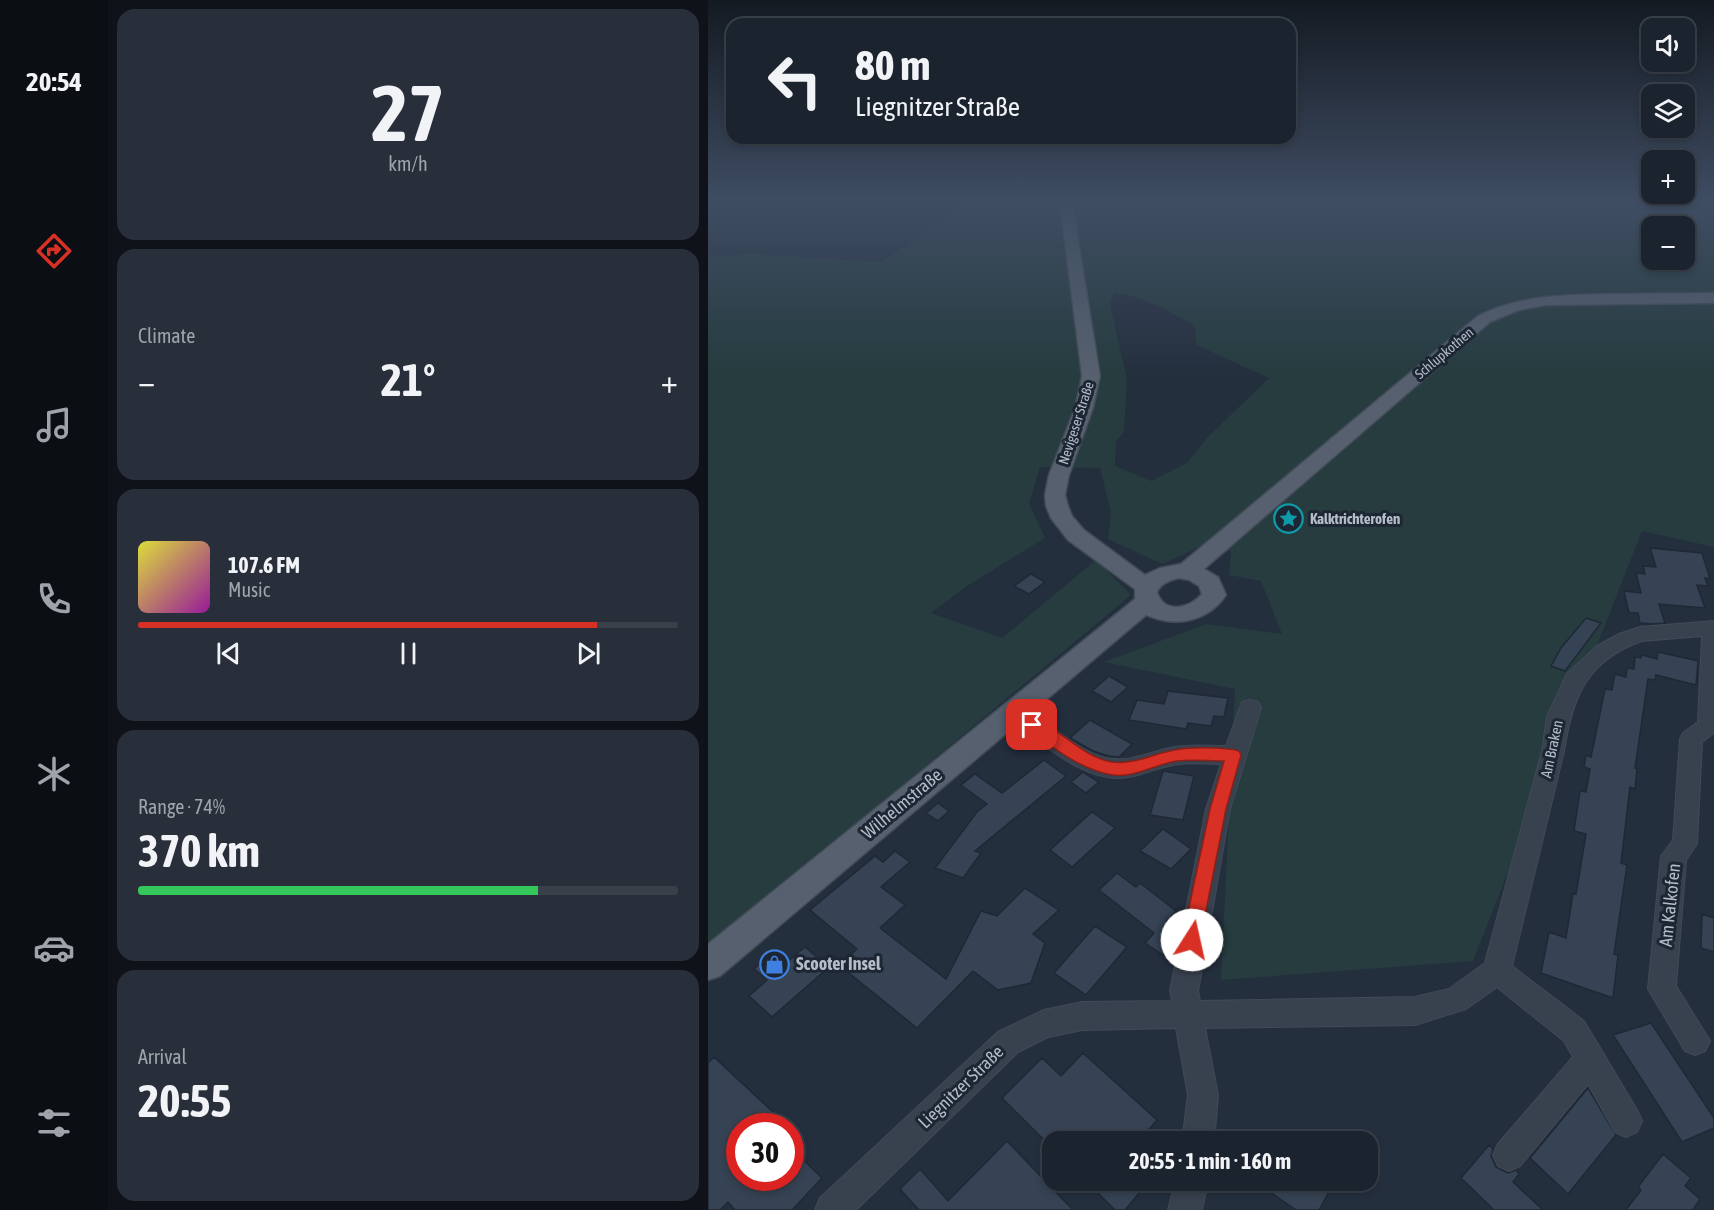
<!DOCTYPE html>
<meta charset="utf-8">
<style>
body{margin:0;font-family:"Asap Condensed",sans-serif;background:#282f3a;color:#f1f3f6;height:100vh;display:flex;flex-direction:column;font-size:22px;white-space:nowrap}
*{box-sizing:border-box;margin:0}
p{font-size:20px;color:#a0a4aa}
.icon{flex:none;width:33px;height:33px;fill:none;stroke:currentColor;stroke-width:2;stroke-linecap:round;stroke-linejoin:round}
.map{position:relative;flex:1;overflow:hidden}
.drawer{display:flex;flex-direction:column;gap:9px;padding:9px;background:#0f1319;width:600px}
.drawer>*{flex:none}
.top-card{position:absolute;left:18px;top:18px;width:570px;height:126px;border-radius:18px;box-shadow:0 3px 9px #0003,0 0 0 2px #39404a;background:#1b232e;color:#f1f3f6;overflow:hidden}
.controls{position:absolute;left:933px;top:18px;display:grid;gap:12px}
.controls a{display:grid;place-items:center;width:54px;height:54px;border-radius:12px;background:#1b232e;box-shadow:0 3px 9px #0003,0 0 0 2px #39404a;font-size:30px}
.speed{position:absolute;left:18px;top:1113px;display:flex;gap:12px;font-size:30px;font-weight:700;text-align:center}
.speed>*{display:grid;place-content:center;width:78px;height:78px;border-radius:50%;background:#1b232e;box-shadow:0 3px 9px #0003,0 0 0 2px #39404a;line-height:1}
.speed .limit{border:9px solid #d22;background:#fff;color:#111}
.pin{position:absolute;display:grid;place-items:center;width:51px;height:51px;color:#fff;margin:-26px;border-radius:12px;box-shadow:0 3px 9px #0006}
.me{position:absolute;width:66px;margin:-33px;rotate:10deg;stroke-linejoin:round;filter:drop-shadow(0 0 4px #0008)}
.turn{display:flex;align-items:center;gap:21px;height:126px;padding:0 30px;font-size:27px}
.turn .icon{width:78px;height:78px;stroke-width:2.5}
.turn b{display:block;font-size:42px;line-height:51px}
.big{font-size:45px;font-weight:700;line-height:1.1}
.drawer .widget{flex:1;display:flex;flex-direction:column;justify-content:center;gap:9px;min-width:0;padding:0 21px;border-radius:18px;background:#282f3a}
.drawer .dial{align-items:center;gap:0}
.dial b{font-size:78px;line-height:1}
.song{display:flex;align-items:center;gap:18px}
.cover{width:72px;height:72px;border-radius:9px;background:linear-gradient(135deg,hsl(60 70% 55%),hsl(300 70% 35%))}
.played{height:6px;border-radius:3px;background:linear-gradient(90deg,#d93025 85%,#39404a 85%)}
.keys{display:flex;justify-content:space-around;direction:ltr}
.heat{display:flex;justify-content:space-between;align-items:center;font-size:33px;direction:ltr}
.charge{height:9px;border-radius:4px;background:linear-gradient(90deg,#34c759 74%,#39404a 0)}
.trip{position:absolute;left:334px;top:1131px;width:336px;height:60px;border-radius:18px;background:#1b232e;box-shadow:0 3px 9px #0003,0 0 0 2px #39404a;font-weight:700;line-height:60px;text-align:center}
main{display:flex;flex:1;min-height:0}
.tab-bar{display:flex;flex-direction:column;width:108px;justify-content:space-around;align-items:center;background:#0b0e12;color:#a0a4aa}
.tab-bar .icon{width:42px;height:42px}
.tab-bar .active{color:#d93025}
.tab-bar b{font-size:27px;color:#f1f3f6}
.map>svg:first-child{display:block}
.green{fill:#263c3f;fill-rule:evenodd}
.building{fill:#364354;stroke:#1f2835;stroke-width:1.5}
.lines{fill:none;stroke-linecap:round;stroke-linejoin:round}
.minor-casing{stroke:#414a57;stroke-width:2}
.major-casing{stroke:#414a57;stroke-width:3}
.minor{fill:#38414e;fill-rule:evenodd}
.major{fill:#56606e;fill-rule:evenodd}
.route{fill:#d93025;stroke:#8d1f18;stroke-width:1.5}
.labels{text-anchor:middle;stroke-width:6;stroke-linejoin:round;paint-order:stroke}
.far-street-label{font-size:14px;fill:#b4bcc9;stroke:#1d2633}
.poi-label{font-size:15px;font-weight:bold;fill:#b4bcc9;stroke:#1d2633;text-anchor:start}
.street-label{font-size:15px;fill:#b4bcc9;stroke:#1d2633}
.near-street-label{font-size:18px;fill:#b4bcc9;stroke:#1d2633}
.near-poi-label{font-size:18px;font-weight:bold;fill:#b4bcc9;stroke:#1d2633;text-anchor:start}
</style>
<main>
<nav class="tab-bar">
<b>20:54</b>
<svg class="icon active" aria-label="directions" viewBox="0 0 24 24"><path d="M12 3l9 9-9 9-9-9zM9 14v-3h6M13 9l2 2-2 2"/></svg>
<svg class="icon" aria-label="music" viewBox="0 0 24 24"><path d="M9 18V5l10-2v13"/><circle cx="6" cy="18" r="3"/><circle cx="16" cy="16" r="3"/></svg>
<svg class="icon" aria-label="phone" viewBox="0 0 24 24"><path d="M5 4h4l2 5-3 2q2 4 5 5l2-3 5 2v4C11 20 4 13 5 4z"/></svg>
<svg class="icon" aria-label="climate" viewBox="0 0 24 24"><path d="M12 3v18M4 7l16 10M4 17L20 7"/></svg>
<svg class="icon" aria-label="car" viewBox="0 0 24 24"><path d="M5 17H2v-5l4-1 3-4h7l3 4 3 1v5h-3M9 17h6M6 11h13"/><circle cx="7" cy="17" r="2"/><circle cx="17" cy="17" r="2"/></svg>
<svg class="icon" aria-label="filters" viewBox="0 0 24 24"><path d="M4 7h16M4 17h16"/><circle cx="9" cy="7" r="2"/><circle cx="15" cy="17" r="2"/></svg>
</nav>
<section class="drawer">
<div class="widget dial"><b>27</b><p>km/h</p></div>
<div class="widget"><p>Climate</p>
<div class="heat"><a>−</a><b class="big">21°</b><a>+</a></div>
</div>
<div class="widget">
<div class="song"><i class="cover"></i><div><b>107.6 FM</b><p>Music</p></div></div>
<div class="played"></div>
<div class="keys"><svg class="icon" aria-label="previous" viewBox="0 0 24 24"><path d="M18 5L8 12l10 7zM5 5v14"/></svg><svg class="icon" aria-label="pause" viewBox="0 0 24 24"><path d="M8 5v14M16 5v14"/></svg><svg class="icon" aria-label="next" viewBox="0 0 24 24"><path d="M6 5l10 7-10 7zM19 5v14"/></svg></div>
</div>
<div class="widget"><p>Range · 74%</p><b class="big">370 km</b><div class="charge"></div></div>
<div class="widget"><p>Arrival</p><b class="big">20:55</b></div>
</section>
<div class="map">
<svg width="1006" height="1210" viewBox="0 0 1006 1210">
<rect width="100%" height="100%" fill="#242f3e"/>
<path class="green" d="M261 203H1006V547L934 531 765 961 513 980 527 689 396 662 498 624 574 634 553 581 521 575 523 551 492 547 454 564 400 539 403 512 392 468 332 467 321 504 337 538 259 586 223 613 294 638 388 560 423 595 0 947V257L42 254 174 262ZM944 226H976V260H944ZM406 293C435 296 462 311 487 326L488 345 561 378 500 437 479 463 443 481 407 466 408 441 416 432 419 379 402 305Z"/>
<path class="building" d="M942 548 994 553 1002 579 997 578 1000 586 989 585 997 608 951 604 957 623 944 624 932 623 930 613H921L916 591 933 593 928 573 937 574 935 566 948 567Z
M323 574 337 582 321 594 306 586Z
M878 618 893 623 857 671 843 666 853 648Z
M950 652 990 661 988 685 948 675 947 680 940 679 927 768 929 769 927 789 922 787 913 863 919 865 906 954 910 955 905 998 833 973 841 932 858 938 865 893 868 894 878 834 866 831 872 791 878 792 882 769 876 767 878 755 883 757 897 689 904 690 907 674 918 677 919 668 926 669 927 657 933 658 934 655 949 659Z
M401 676 420 687 403 702 384 691Z
M460 691 520 698 516 717 506 716 503 726 480 723 478 729 421 720 429 700 456 704Z
M382 720 424 744 411 757 401 756 385 751 362 738Z
M336 760 358 776 267 851 273 853 255 878 227 868 269 812 279 804 253 785 267 774 294 793Z
M455 771 486 776 475 820 442 815Z
M375 772 391 782 378 793 363 782Z
M230 803 241 811 230 821 218 813Z
M384 812 407 828 364 867 342 850Z
M455 829 483 849 463 869 432 851Z
M187 851 202 862 173 887 197 905 172 928 238 979 273 911 289 916 317 888 351 910 325 934 337 943 323 983 290 990 265 971 209 1028 131 965 149 949 102 910 167 856 175 862Z
M409 873 428 887 432 883 468 911 458 922 472 929 471 934 455 955 437 943 446 933 391 890Z
M994 914 1006 918V952L993 948Z
M387 926 419 947 378 995 346 973Z
M97 947 121 967 64 1017 41 996 59 980 46 969 66 951 79 962Z
M943 1023 1006 1118V1128L974 1142 905 1035Z
M375 1053 449 1120 430 1142H338L294 1098 334 1058 353 1076Z
M6 1057 80 1126H32V1178H82V1147L114 1178 84 1210H27L20 1202 12 1210H0V1063Z
M880 1088 908 1135 860 1194 822 1158Z
M299 1141 365 1210H211L192 1189 212 1169 240 1201Z
M781 1145 785 1149 783 1156 788 1167 800 1173 808 1170 811 1174 805 1182 835 1210H786L753 1178Z
M955 1154 983 1178 977 1186 992 1199 985 1210H918L933 1190 930 1187Z
M377 1180H442L417 1210H407Z
M544 1180H615L624 1186 611 1210H588Z"/>
<g class="lines">
<defs>
<path id="minor" d="M1006 621V733L994 742 989 844 978 860 968 986 1002 1041 997 1051 987 1055 977 1051 940 989 953 856 965 840 972 739 975 733 990 722 994 636 934 641C879 660 864 697 856 751L804 966 876 1021 929 1110 934 1121 929 1132 918 1137 907 1132 880 1084 812 1166 801 1171 790 1166 785 1155 790 1144 865 1057 856 1041 789 987 758 1009 707 1025 497 1028 510 1095 506 1142H474L480 1095 468 1028 374 1030 340 1037 310 1052 148 1210H107L112 1198 290 1032 336 1010 374 1002 464 1001 462 991 498 809 513 764C499 764 484 762 471 764 449 766 430 779 407 778 372 776 343 749 316 731L313 725 316 719 324 717 332 719C350 731 370 749 391 756 418 766 442 751 467 747 483 744 502 746 518 746L534 702 542 700 550 702 553 708 522 809 490 991 492 1001 707 997 741 989 777 963 834 751 839 717 859 674 889 646 911 634 932 627Z
M468 1180H500L494 1210H460Z"/>
<path id="major" d="M352 203H364L392 376 385 408 361 475 357 495 360 506 364 516 376 530 437 575 452 568 473 564 770 316C812 295 855 295 900 294 936 294 971 293 1006 293V303L838 305 811 310 782 322 496 569 510 577 518 595C500 622 467 628 438 615L12 976 0 980V944L427 599V589L360 540 343 518 338 506 337 495 341 475 367 408 374 376ZM471 578 481 580 491 586 494 594C481 609 456 614 449 592 453 583 462 580 471 578Z"/>
</defs>
<use href="#minor" class="minor-casing"/>
<use href="#major" class="major-casing"/>
<use href="#minor" class="minor"/>
<use href="#major" class="major"/>
</g>
<linearGradient id="sky" x2="0" y2="1"><stop stop-color="#141a22"/><stop offset="0.54" stop-color="#3f4d63"/><stop offset="1" stop-color="#3f4d63" stop-opacity="0"/></linearGradient>
<rect width="1006" height="373" fill="url(#sky)"/>
<path class="route" d="M324 719C353 728 373 757 404 762 426 765 447 753 467 750 481 747 518 747 531 751L533 755 518 809 491 946 484 948 477 946 474 940 502 809 516 761C500 761 484 759 469 761 448 764 427 778 405 775 372 770 345 747 319 729L316 725 319 721Z"/>
<defs>
<symbol id="sight-ring" viewBox="-11 -11 22 22"><circle r="9.5" fill="#1d2633" stroke="#0f9aa8" stroke-width="1.5"/><path d="M0-6L1.8-2.2L6-1.7L2.9 1.2L3.7 5.4L0 3.3L-3.7 5.4L-2.9 1.2L-6-1.7L-1.8-2.2Z" fill="#0f9aa8"/></symbol>
<symbol id="shop-ring" viewBox="-11 -11 22 22"><circle r="9.5" fill="#1d2633" stroke="#3f7fe0" stroke-width="1.5"/><path d="M-5-2.5h2.3a2.7 3.5 0 0 1 5.4 0H5L5.5 6h-11ZM-1.5-2.5h3a1.5 2.3 0 0 0-3 0Z" fill="#3f7fe0"/></symbol>
</defs>
<g fill-rule="evenodd">
<use href="#sight-ring" x="564" y="502" width="33" height="33"/>
<use href="#shop-ring" x="50" y="948" width="33" height="33"/>
</g>
<g class="labels">
<g class="far-street-label">
<text transform="translate(736 353) rotate(-40)" y="5">Schlupkothen</text>
<text transform="translate(368 423) rotate(-72)" y="5">Nevigeser Straße</text>
</g>
<g class="poi-label">
<text x="602" y="524">Kalktrichterofen</text>
</g>
<g class="street-label">
<text transform="translate(844 749) rotate(-78)" y="5">Am Braken</text>
</g>
<g class="near-street-label">
<text transform="translate(194 804) rotate(-40)" y="6">Wilhelmstraße</text>
<text transform="translate(962 905) rotate(-84)" y="6">Am Kalkofen</text>
<text transform="translate(253 1087) rotate(-44)" y="6">Liegnitzer Straße</text>
</g>
<g class="near-poi-label">
<text x="88" y="970">Scooter Insel</text>
</g>
</g>
</svg>
<div class="controls">
<a><svg class="icon" aria-label="sound" viewBox="0 0 24 24"><path d="M4 9h4l5-4v14l-5-4H4zM17 9q2 3 0 6"/></svg></a>
<a><svg class="icon" aria-label="layers" viewBox="0 0 24 24"><path d="M12 4l9 5-9 5-9-5zM3 14l9 5 9-5"/></svg></a>
<a>+</a>
<a>−</a>
</div>
<div class="speed"><div class="limit">30</div></div>
<div class="pin" style="left:324px;top:725px;background:#d93025"><svg class="icon" aria-label="arrive" viewBox="0 0 24 24"><path d="M6 21V4h12l-3 4 3 4H6"/></svg></div>
<svg class="me" style="left:484px;top:940px" viewBox="-20 -20 40 40"><circle r="19" fill="#fff"/><path d="M0-13L10 11 0 6-10 11z" fill="#d93025"/></svg>
<div class="trip">20:55 · 1 min · 160 m</div>
<div class="top-card">
<div class="turn"><svg class="icon" aria-label="left" viewBox="0 0 24 24"><path d="M17 20v-9H6M10 6l-5 5 5 5"/></svg><div><b>80 m</b>Liegnitzer Straße</div></div>
</div>
</div>
</main>
